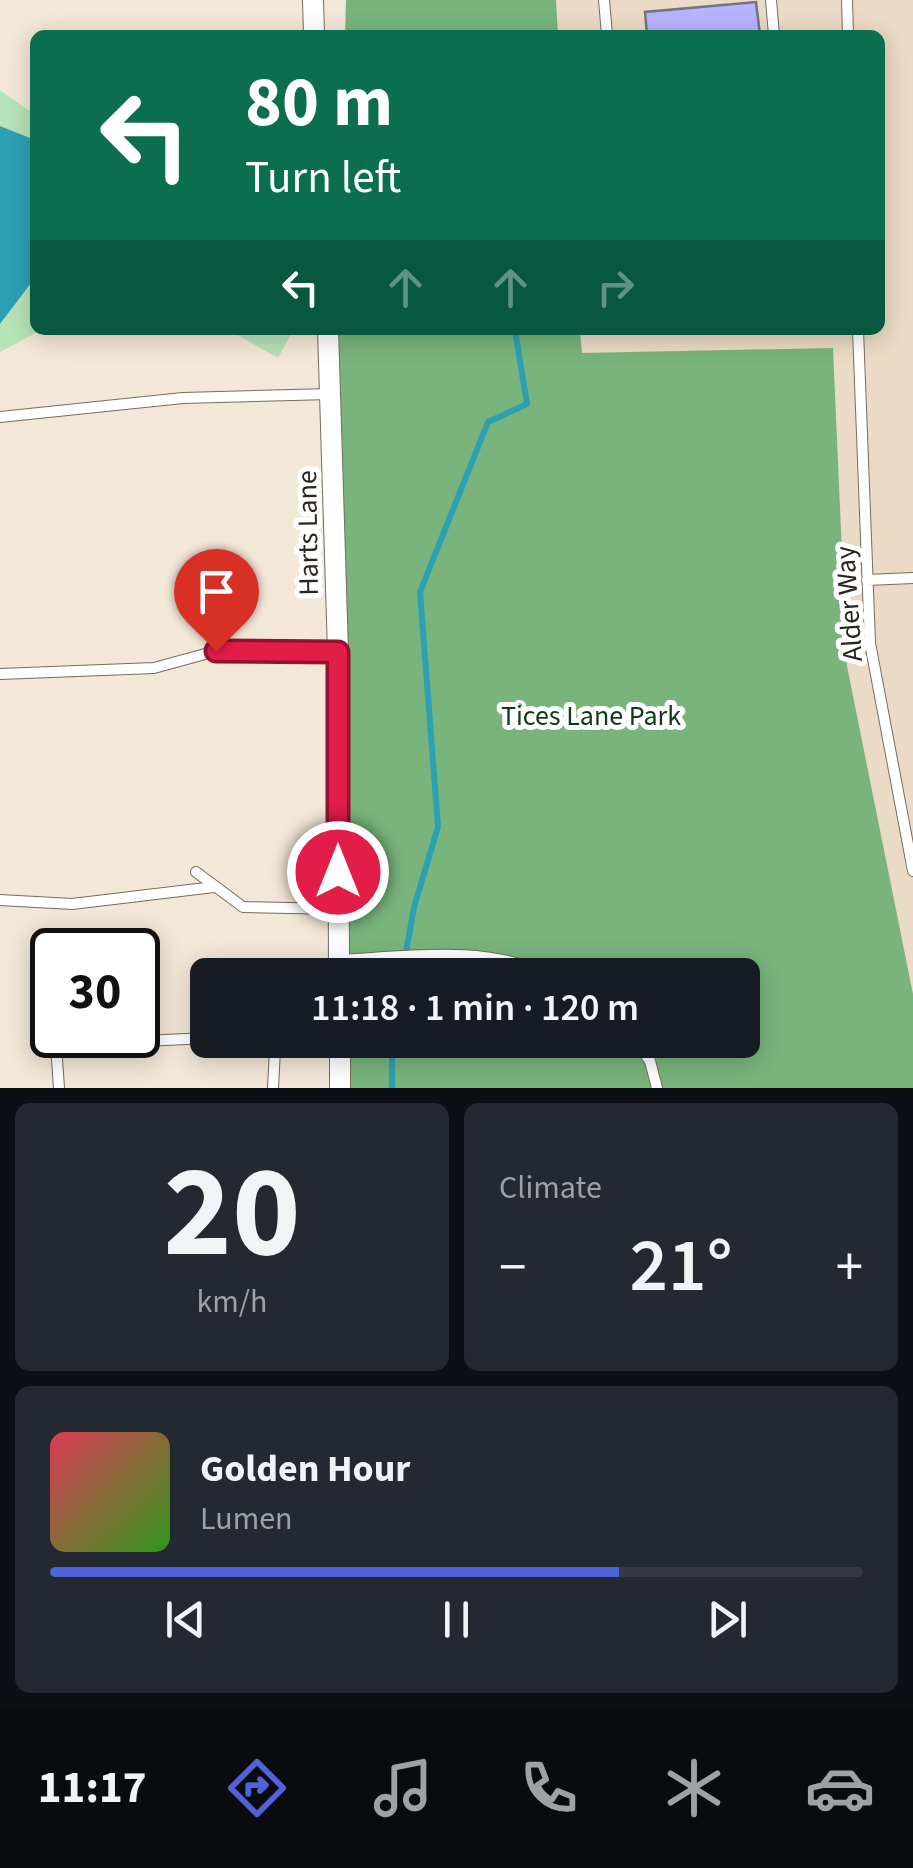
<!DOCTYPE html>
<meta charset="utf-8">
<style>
body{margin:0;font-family:"Source Sans 3",sans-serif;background:#242831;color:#f1f3f6;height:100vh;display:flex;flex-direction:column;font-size:38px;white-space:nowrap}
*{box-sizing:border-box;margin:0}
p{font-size:32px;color:#9ea1a6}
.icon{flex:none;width:55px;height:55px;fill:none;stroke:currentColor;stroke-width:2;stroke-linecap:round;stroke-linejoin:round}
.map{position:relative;height:1088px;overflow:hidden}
.drawer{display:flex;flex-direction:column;gap:15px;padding:15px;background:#0d0f14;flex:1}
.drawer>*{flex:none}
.hud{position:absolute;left:30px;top:30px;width:855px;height:305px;border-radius:15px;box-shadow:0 5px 25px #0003;background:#0b6e4f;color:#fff;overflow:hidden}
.speed{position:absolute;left:30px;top:928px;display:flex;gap:20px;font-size:50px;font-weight:700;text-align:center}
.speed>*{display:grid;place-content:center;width:130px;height:130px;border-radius:50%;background:#171b24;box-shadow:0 5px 25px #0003;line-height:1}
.speed .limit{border:5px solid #111;border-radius:15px;background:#fff;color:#111}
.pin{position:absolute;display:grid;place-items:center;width:85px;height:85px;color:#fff;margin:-102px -42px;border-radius:50% 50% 50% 0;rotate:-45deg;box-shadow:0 0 10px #0007}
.pin .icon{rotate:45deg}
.me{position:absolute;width:110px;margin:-55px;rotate:0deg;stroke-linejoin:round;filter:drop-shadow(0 0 8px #0008)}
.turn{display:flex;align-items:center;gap:35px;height:210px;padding:0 50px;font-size:45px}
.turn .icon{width:130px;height:130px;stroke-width:2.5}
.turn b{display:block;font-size:70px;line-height:85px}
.lanes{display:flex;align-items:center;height:95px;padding:0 50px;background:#0003;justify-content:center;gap:50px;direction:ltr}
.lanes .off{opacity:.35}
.big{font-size:75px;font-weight:600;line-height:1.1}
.drawer .card{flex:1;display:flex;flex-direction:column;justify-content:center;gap:15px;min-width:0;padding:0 35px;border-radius:15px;background:#242831}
.drawer .dial{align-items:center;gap:0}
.dial b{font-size:130px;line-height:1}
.song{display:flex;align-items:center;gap:30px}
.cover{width:120px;height:120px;border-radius:15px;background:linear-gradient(135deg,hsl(350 70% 55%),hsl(110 70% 35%))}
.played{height:10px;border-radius:5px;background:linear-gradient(90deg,#4f62d8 70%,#363941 70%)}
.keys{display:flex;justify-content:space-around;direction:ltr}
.heat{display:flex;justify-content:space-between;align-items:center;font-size:55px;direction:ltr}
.drawer .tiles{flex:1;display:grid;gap:15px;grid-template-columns:1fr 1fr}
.card:last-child{grid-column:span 2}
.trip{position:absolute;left:190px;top:958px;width:570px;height:100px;border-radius:15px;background:#171b24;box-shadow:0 5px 25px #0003;font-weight:600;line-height:100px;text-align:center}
.tabs{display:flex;height:160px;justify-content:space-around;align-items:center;background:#090b0e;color:#9ea1a6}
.tabs .icon{width:70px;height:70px}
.tabs .on{color:#4f62d8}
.tabs b{font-size:45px;color:#f1f3f6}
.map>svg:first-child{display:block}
.built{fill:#ebdac5}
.green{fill:#b7e3b8}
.forest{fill:#78b47c}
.water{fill:#2da1b4}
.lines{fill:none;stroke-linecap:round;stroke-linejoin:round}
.stream{stroke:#2da1b4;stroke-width:6}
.building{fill:#b5b4fd;stroke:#737383;stroke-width:2.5}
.service-casing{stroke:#766c5e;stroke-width:12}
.minor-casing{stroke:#766c5e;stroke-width:22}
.service{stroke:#fff;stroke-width:10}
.minor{stroke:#fff;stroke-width:20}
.route-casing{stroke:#92132f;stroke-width:25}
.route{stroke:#e11d48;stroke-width:18}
.labels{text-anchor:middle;stroke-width:10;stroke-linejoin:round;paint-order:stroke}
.street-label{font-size:28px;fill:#2a251f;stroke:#fff}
.park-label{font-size:28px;fill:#0e3914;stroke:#fff}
</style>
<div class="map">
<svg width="913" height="1088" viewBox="0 0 913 1088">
<rect width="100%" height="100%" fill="#f3e7d7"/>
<path class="built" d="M556 0H913V994L847 666 833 349 582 354 580 330H880V35H558Z"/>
<path class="green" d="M0 90 35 115V140L0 126Z
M35 279V330H41L0 352V324Z
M229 330H293L278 358Z"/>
<path class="forest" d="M346 0H556L558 35H345Z
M339 330H580L582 353 833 348 847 666 913 994V1088H340V1040H742V975H339L329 814Z"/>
<path class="water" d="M0 126 35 140V278L0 324Z"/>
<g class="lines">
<path class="stream" d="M402 975 414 907 438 827 420 592 488 422 527 404 515 330
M392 1040V1088"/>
</g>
<path class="building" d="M756 2 760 35H647L645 12Z"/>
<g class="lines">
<defs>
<path id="service" d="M604 0 607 35
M771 0 774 35
M847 0 848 35
M858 330 870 643 913 871
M0 417 183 398 330 394
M867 580 913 578
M0 674 154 668 216 651 338 652
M196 872 243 907 338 909
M0 900 72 904 214 887
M338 960C403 957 489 944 547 975
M253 1040 275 1049
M635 1040 650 1061 657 1088
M59 1088 56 1045 208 1038
M273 1088 275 1049 340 1047"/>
<path id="minor" d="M313 0 314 35
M328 330 338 652 339 975
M340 1040V1088"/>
</defs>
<use href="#service" class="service-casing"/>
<use href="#minor" class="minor-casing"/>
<use href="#service" class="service"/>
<use href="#minor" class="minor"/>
</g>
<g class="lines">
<defs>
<path id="route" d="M216 651 338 652V872"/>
</defs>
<use href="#route" class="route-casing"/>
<use href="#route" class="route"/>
</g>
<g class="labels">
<g class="street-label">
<text transform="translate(307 533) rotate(-91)" y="10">Harts Lane</text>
<text transform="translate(848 604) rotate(-94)" y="10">Alder Way</text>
</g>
<g class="park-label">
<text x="591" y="725">Tices Lane Park</text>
</g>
</g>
</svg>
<div class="speed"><div class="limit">30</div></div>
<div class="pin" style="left:216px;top:651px;background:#d93025"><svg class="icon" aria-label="arrive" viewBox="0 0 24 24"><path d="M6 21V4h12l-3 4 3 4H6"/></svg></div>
<svg class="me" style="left:338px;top:872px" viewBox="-20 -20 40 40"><circle r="17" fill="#e11d48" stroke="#fff" stroke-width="3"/><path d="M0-11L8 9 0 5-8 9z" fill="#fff"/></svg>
<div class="trip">11:18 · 1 min · 120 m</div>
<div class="hud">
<div class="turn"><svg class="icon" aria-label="left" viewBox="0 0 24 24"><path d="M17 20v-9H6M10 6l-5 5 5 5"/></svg><div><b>80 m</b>Turn left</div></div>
<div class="lanes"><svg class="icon" aria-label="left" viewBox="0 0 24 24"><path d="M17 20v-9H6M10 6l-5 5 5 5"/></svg><svg class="icon off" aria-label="ahead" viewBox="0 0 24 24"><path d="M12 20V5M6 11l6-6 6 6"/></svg><svg class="icon off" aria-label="ahead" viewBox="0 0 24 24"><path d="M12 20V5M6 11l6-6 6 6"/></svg><svg class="icon off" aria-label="right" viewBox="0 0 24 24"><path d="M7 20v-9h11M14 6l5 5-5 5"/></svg></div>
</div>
</div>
<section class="drawer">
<div class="tiles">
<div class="card dial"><b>20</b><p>km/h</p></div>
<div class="card"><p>Climate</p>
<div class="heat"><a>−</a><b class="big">21°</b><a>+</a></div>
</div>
<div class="card">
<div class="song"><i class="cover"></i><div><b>Golden Hour</b><p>Lumen</p></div></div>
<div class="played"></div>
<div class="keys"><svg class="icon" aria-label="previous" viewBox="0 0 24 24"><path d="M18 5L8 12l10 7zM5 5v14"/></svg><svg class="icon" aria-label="pause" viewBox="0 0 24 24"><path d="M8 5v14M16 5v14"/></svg><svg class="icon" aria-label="next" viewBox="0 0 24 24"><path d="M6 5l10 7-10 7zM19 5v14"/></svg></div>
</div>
</div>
</section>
<nav class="tabs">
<b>11:17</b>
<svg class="icon on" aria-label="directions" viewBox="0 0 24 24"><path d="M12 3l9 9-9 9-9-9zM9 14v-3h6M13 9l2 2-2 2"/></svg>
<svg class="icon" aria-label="music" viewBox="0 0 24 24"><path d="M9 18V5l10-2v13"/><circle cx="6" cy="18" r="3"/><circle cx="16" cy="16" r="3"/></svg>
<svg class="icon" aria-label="phone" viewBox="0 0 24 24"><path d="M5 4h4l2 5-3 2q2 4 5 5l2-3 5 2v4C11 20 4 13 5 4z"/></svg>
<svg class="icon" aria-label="climate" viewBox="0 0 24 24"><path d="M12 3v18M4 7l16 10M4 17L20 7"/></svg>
<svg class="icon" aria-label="car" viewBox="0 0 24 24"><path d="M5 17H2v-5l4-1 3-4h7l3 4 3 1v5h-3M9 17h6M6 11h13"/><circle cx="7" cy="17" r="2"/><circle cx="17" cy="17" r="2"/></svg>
</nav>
